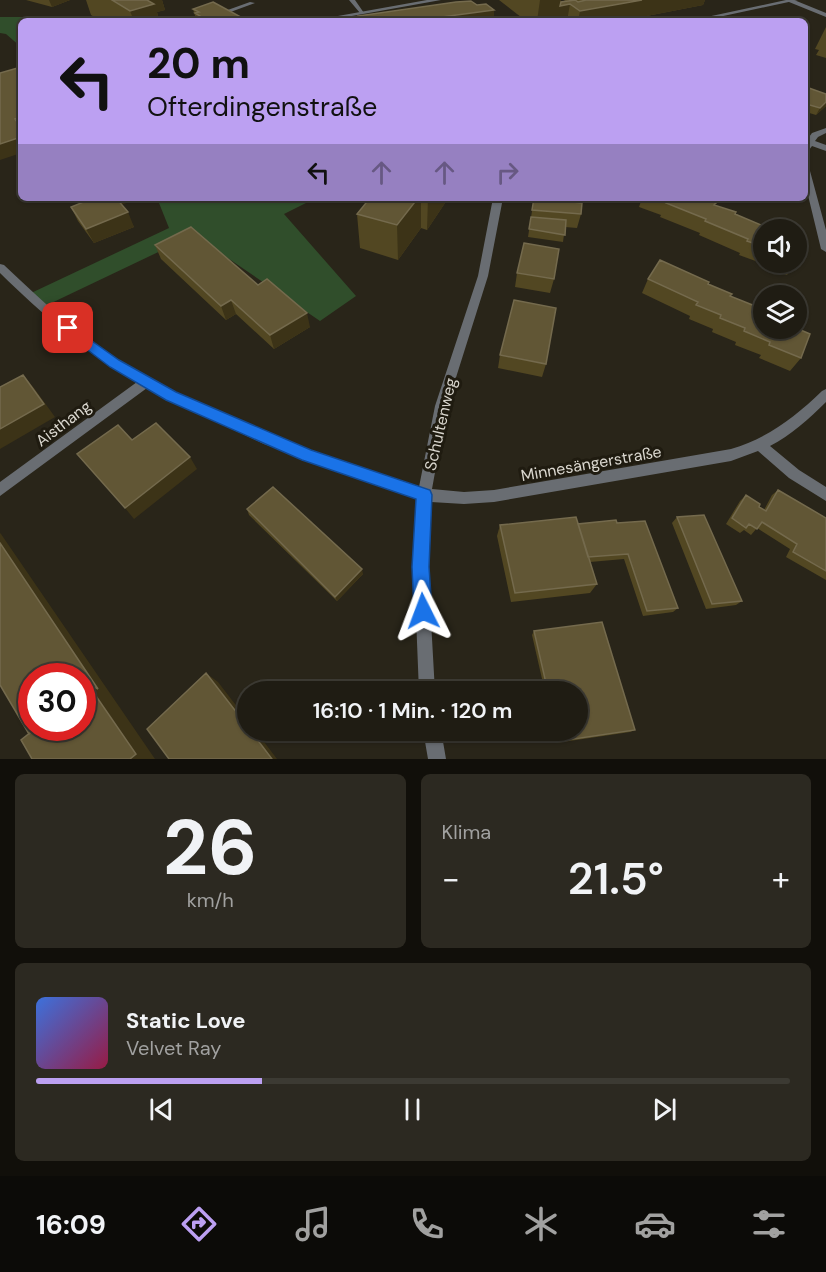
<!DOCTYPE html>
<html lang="de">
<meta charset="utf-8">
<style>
body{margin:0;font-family:"DM Sans",sans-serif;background:#2c2921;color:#f1f3f6;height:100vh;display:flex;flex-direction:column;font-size:22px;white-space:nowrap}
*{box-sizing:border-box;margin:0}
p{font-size:20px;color:#a1a1a0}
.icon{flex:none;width:33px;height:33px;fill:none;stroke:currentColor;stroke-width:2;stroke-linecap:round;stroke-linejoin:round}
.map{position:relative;height:759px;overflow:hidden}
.drawer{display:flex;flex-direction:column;gap:15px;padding:15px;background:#110f0a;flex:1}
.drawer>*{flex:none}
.hud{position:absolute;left:18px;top:18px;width:790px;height:183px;border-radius:9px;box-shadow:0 2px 4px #0004,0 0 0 2px #3c3a33;background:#bca0f2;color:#111;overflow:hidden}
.fabs{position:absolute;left:753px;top:219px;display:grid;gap:12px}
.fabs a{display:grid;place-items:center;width:54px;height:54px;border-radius:50%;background:#1f1c13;box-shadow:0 2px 4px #0004,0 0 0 2px #3c3a33;font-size:30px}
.speed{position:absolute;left:18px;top:663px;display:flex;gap:12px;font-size:30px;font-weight:700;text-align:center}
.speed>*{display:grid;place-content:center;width:78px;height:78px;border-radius:50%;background:#1f1c13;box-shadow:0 2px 4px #0004,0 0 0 2px #3c3a33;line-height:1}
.speed .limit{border:9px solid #d22;background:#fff;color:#111}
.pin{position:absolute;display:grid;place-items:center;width:51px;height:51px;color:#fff;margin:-26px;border-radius:12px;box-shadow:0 3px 9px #0006}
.me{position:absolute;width:66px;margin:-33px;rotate:357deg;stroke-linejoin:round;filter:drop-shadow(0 0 4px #0008)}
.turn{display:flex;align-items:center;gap:21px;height:126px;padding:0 30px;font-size:27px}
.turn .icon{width:78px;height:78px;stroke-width:2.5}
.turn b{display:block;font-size:42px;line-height:51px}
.lanes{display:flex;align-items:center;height:57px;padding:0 30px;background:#0003;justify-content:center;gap:30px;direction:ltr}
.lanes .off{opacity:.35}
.big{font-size:45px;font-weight:600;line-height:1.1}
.drawer .card{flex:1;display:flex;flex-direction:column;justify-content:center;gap:9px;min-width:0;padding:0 21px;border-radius:9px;background:#2c2921}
.drawer .dial{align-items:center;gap:0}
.dial b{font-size:78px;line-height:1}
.song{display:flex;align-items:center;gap:18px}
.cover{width:72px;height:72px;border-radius:9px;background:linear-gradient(135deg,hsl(220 70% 55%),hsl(340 70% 35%))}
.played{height:6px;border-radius:3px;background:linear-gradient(90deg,#bca0f2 30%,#3c3a33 30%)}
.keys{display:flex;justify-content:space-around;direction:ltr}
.heat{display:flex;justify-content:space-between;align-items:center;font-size:33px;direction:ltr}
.drawer .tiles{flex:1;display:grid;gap:15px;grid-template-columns:1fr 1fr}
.card:last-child{grid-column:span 2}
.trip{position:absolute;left:237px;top:681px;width:351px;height:60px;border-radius:30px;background:#1f1c13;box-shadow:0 2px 4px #0004,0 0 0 2px #3c3a33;font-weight:600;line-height:60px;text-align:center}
.tab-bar{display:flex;height:96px;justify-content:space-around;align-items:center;background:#0c0b08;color:#a1a1a0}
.tab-bar .icon{width:42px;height:42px}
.tab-bar .current{color:#bca0f2}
.tab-bar b{font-size:27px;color:#f1f3f6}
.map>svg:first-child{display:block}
.green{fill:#304e2b}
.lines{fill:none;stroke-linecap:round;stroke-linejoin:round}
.service{fill:#696d72;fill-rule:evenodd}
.minor{fill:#696d72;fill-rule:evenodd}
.wall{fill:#524722}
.shaded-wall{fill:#3c3317}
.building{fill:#615635;stroke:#746a4d;stroke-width:1.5}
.route{fill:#1a73e8;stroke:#114b97;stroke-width:1.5}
.labels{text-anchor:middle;stroke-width:6;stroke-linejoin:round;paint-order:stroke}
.street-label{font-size:16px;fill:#dad7cf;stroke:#1f1b10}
</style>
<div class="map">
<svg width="826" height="759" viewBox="0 0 826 759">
<rect width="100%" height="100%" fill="#292519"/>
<path class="green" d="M0 17H42L51 21H21V47L6 34 0 33Z
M157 198H316L284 214 356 296 320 321 194 235 43 307 29 294 169 228Z"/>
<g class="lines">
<path class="service" d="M349 0H355L364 13H360Z
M789 0H794L826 13V17L789 2Z
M250 2 255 3 206 21H197Z"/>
<path class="minor" d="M427 0H441L324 21H310Z
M786 0H798L700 21H688Z
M826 128V133L818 137 815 141 826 145V151L812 146 809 150H806V141L812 133Z
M806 168 810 171 826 230V252L821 249 806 187Z
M493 198H503L488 276 447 406 432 489 464 492 494 490 731 449C768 438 795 417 822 391L826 389V402C809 419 791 435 770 446L799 470 826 487V501L789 478 758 451 731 461 494 502 464 504 431 502 428 567 435 692H419L414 567 417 499 264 444 167 399 147 388 0 496V482L137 382C86 353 42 314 0 273V264L4 265C40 299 77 334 120 361 184 402 257 430 328 456 358 466 388 478 419 487L435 406 478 276Z
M423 730H441L446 759H428Z"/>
</g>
<path class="wall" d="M26 0H70L52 7Z
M86 0H162L165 10 157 12 159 21H101L91 15Z
M499 0H561V2H566L564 0H705L703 5 621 21H526Z
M193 9 240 21H190L196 19Z
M826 27V58L816 55 819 50 815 49Z
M806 87 826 94V106L816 115 806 112Z
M80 198H130L132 201 121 204 134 227 94 243 78 221 71 207 83 202Z
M370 198H455L453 202 447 200 427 230 421 228 398 260 360 248 357 214Z
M534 198 581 214 577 228 565 227 563 242 528 237Z
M642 198H701L764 230V262H796L787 275 760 266 761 263 739 255 740 253 699 235 700 233 660 217 661 215 639 207Z
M155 245 258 285 310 327 274 349 236 314 226 320 161 259Z
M517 273 554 279 550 293 515 287Z
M648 279 708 284 754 309 801 358 790 371 759 358 761 355 735 345 736 342 712 332 713 329 689 319 690 316 642 293Z
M500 355 546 364 542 377 498 368Z
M778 490 826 518V580L786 557 790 549 757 528 751 535 744 530 740 533 726 524 740 501 746 495 764 510 772 495Z
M247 509 363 574 337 601 249 515Z
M677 517 742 601 736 605 706 609 672 523Z
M617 523 678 608 673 612 643 616 624 559 590 562 597 584 590 593 511 602 497 536 500 525Z
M534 631 635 730 630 732 556 743 554 730H578V692H545L532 635Z"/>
<path class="shaded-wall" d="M49 0H70L52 7Z
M141 0H162L165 10 157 12 159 21H134L130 11Z
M540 0H561L560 6 570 4 567 21H537Z
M642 0H705L703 5 621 21H578L580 11Z
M494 10V17L460 21H412Z
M239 16 240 21H223Z
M826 102V106L816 115 820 108Z
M21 117V131L15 119Z
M21 137V153L0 160V144Z
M114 198H130L132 201 118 206Z
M418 198H421V228L398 260 397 225Z
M428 198H448L447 200 427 230Z
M128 212 134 227 94 243 86 229Z
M231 300 236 314 226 320 221 306Z
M307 313 310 327 274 349 270 335Z
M23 375 34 388 55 417 0 449V429Z
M190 457 197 469 134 519 125 508Z
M0 533 1 534 155 759H130L82 720 0 543Z
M362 569 363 574 337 601 335 597Z
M206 673 218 682 248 721V727Z
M250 730H255L277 759H272Z"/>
<path class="building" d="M112 0H147L154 4 130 11Z
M575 0 578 2 586 0H642L580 11 570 4 560 6 561 2Z
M471 1 477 5 486 4 494 10 412 21H362L358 16 456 2Z
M213 2 239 16 223 21H216L212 19 208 21 195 13 199 12 193 9Z
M21 67V83H19L21 86V99L17 101 21 106V117L15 119 21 128V137L0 144V73Z
M806 87 826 94V102L820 108 806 104Z
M83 198H116L128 212 86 229 71 207 86 201Z
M370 198H418L397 225 357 214Z
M534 198 582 203 581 214 532 210Z
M660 198H701L716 203 714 205 736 212 735 214 773 230H764V247L747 241 748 239 705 221 706 219 666 203 668 201Z
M531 217 566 220 565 235 529 229Z
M191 227 258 285 267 279 307 313 270 335 231 300 221 306 155 245Z
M796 240 804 243 797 261H796Z
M524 243 559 249 554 279 517 273Z
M660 260 709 282 708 284 732 294 730 296 755 306 754 309 764 312V328H796L810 334 801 358 769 345 770 342 744 331 745 328 720 318 721 315 696 305 698 302 648 279Z
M514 300 556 308 546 364 500 355Z
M23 375 44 404 0 429V387Z
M156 423 190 457 125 508 77 454 118 425 132 440Z
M273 487 362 569 335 597 247 509Z
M778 490 826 518V571L793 552 797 544 762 522 757 529 749 524 746 528 732 518 746 495 760 504 759 507 766 511Z
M704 515 742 601 712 604 677 517Z
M576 517 597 584 515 593 500 525Z
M616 520 617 523 645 521 678 608 647 611 628 554 588 557 578 524Z
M0 543 98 689 87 683 82 688V676H32V728H36L29 734 0 685Z
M602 622 635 730 560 741 557 730H578V692H548L534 631Z
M206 673 248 727V730H250L272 759H169L147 729Z
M87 683 136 754 130 759H32L21 740 36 728H82V688Z"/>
<path class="route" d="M68 324 119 360 176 392 311 450 430 490 432 495 429 567 432 611 429 617 423 620 417 617 414 611 412 567 416 499 302 460 166 400 110 367 64 332 62 328 64 325Z"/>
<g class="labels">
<g class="street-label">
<text transform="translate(63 423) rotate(-37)" y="6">Aisthang</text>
<text transform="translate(440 424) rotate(-77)" y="6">Schultenweg</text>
<text transform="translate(591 463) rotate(-10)" y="6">Minnesängerstraße</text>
</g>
</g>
</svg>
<div class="fabs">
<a><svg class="icon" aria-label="sound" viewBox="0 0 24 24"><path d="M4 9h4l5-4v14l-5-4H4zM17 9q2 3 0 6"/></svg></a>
<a><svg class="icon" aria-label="layers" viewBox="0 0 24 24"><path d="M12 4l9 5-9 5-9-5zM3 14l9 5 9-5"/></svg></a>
</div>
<div class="speed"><div class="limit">30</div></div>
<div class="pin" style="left:68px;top:328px;background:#d93025"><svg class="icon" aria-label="arrive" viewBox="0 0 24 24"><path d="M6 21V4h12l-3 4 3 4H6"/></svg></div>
<svg class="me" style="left:423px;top:611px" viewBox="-20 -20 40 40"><path d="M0-17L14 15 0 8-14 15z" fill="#1a73e8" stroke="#fff" stroke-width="4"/></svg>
<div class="trip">16:10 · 1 Min. · 120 m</div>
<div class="hud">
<div class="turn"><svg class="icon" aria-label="left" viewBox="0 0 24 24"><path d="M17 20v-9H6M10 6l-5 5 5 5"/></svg><div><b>20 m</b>Ofterdingenstraße</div></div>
<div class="lanes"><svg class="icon" aria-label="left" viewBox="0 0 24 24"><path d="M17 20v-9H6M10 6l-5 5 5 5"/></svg><svg class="icon off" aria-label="ahead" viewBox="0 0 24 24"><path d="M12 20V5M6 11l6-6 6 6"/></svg><svg class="icon off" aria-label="ahead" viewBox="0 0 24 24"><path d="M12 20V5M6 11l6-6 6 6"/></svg><svg class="icon off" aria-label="right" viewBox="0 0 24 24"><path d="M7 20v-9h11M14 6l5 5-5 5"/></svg></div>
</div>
</div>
<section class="drawer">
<div class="tiles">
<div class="card dial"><b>26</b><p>km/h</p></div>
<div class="card"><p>Klima</p>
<div class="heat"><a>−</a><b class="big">21.5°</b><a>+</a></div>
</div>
<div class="card">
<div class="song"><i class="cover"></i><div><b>Static Love</b><p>Velvet Ray</p></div></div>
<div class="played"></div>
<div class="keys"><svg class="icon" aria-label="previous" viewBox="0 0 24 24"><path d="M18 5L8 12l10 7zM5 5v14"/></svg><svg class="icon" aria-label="pause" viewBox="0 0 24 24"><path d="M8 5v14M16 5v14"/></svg><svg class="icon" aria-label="next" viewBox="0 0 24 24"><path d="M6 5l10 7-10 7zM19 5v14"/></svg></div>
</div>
</div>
</section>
<nav class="tab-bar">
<b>16:09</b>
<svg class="icon current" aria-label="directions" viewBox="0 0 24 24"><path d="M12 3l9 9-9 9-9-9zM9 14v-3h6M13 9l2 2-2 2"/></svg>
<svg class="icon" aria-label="music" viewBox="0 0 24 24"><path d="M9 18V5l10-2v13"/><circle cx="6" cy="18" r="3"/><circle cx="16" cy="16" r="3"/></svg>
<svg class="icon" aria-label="phone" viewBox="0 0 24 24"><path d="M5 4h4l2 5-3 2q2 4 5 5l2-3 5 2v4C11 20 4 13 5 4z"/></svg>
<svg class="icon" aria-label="climate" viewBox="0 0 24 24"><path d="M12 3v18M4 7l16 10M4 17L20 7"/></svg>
<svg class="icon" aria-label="car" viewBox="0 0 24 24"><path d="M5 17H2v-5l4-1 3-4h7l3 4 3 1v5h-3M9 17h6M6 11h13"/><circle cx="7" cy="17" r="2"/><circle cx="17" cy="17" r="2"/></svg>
<svg class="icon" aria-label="filters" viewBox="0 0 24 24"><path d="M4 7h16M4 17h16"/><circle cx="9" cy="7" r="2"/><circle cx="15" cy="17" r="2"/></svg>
</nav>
